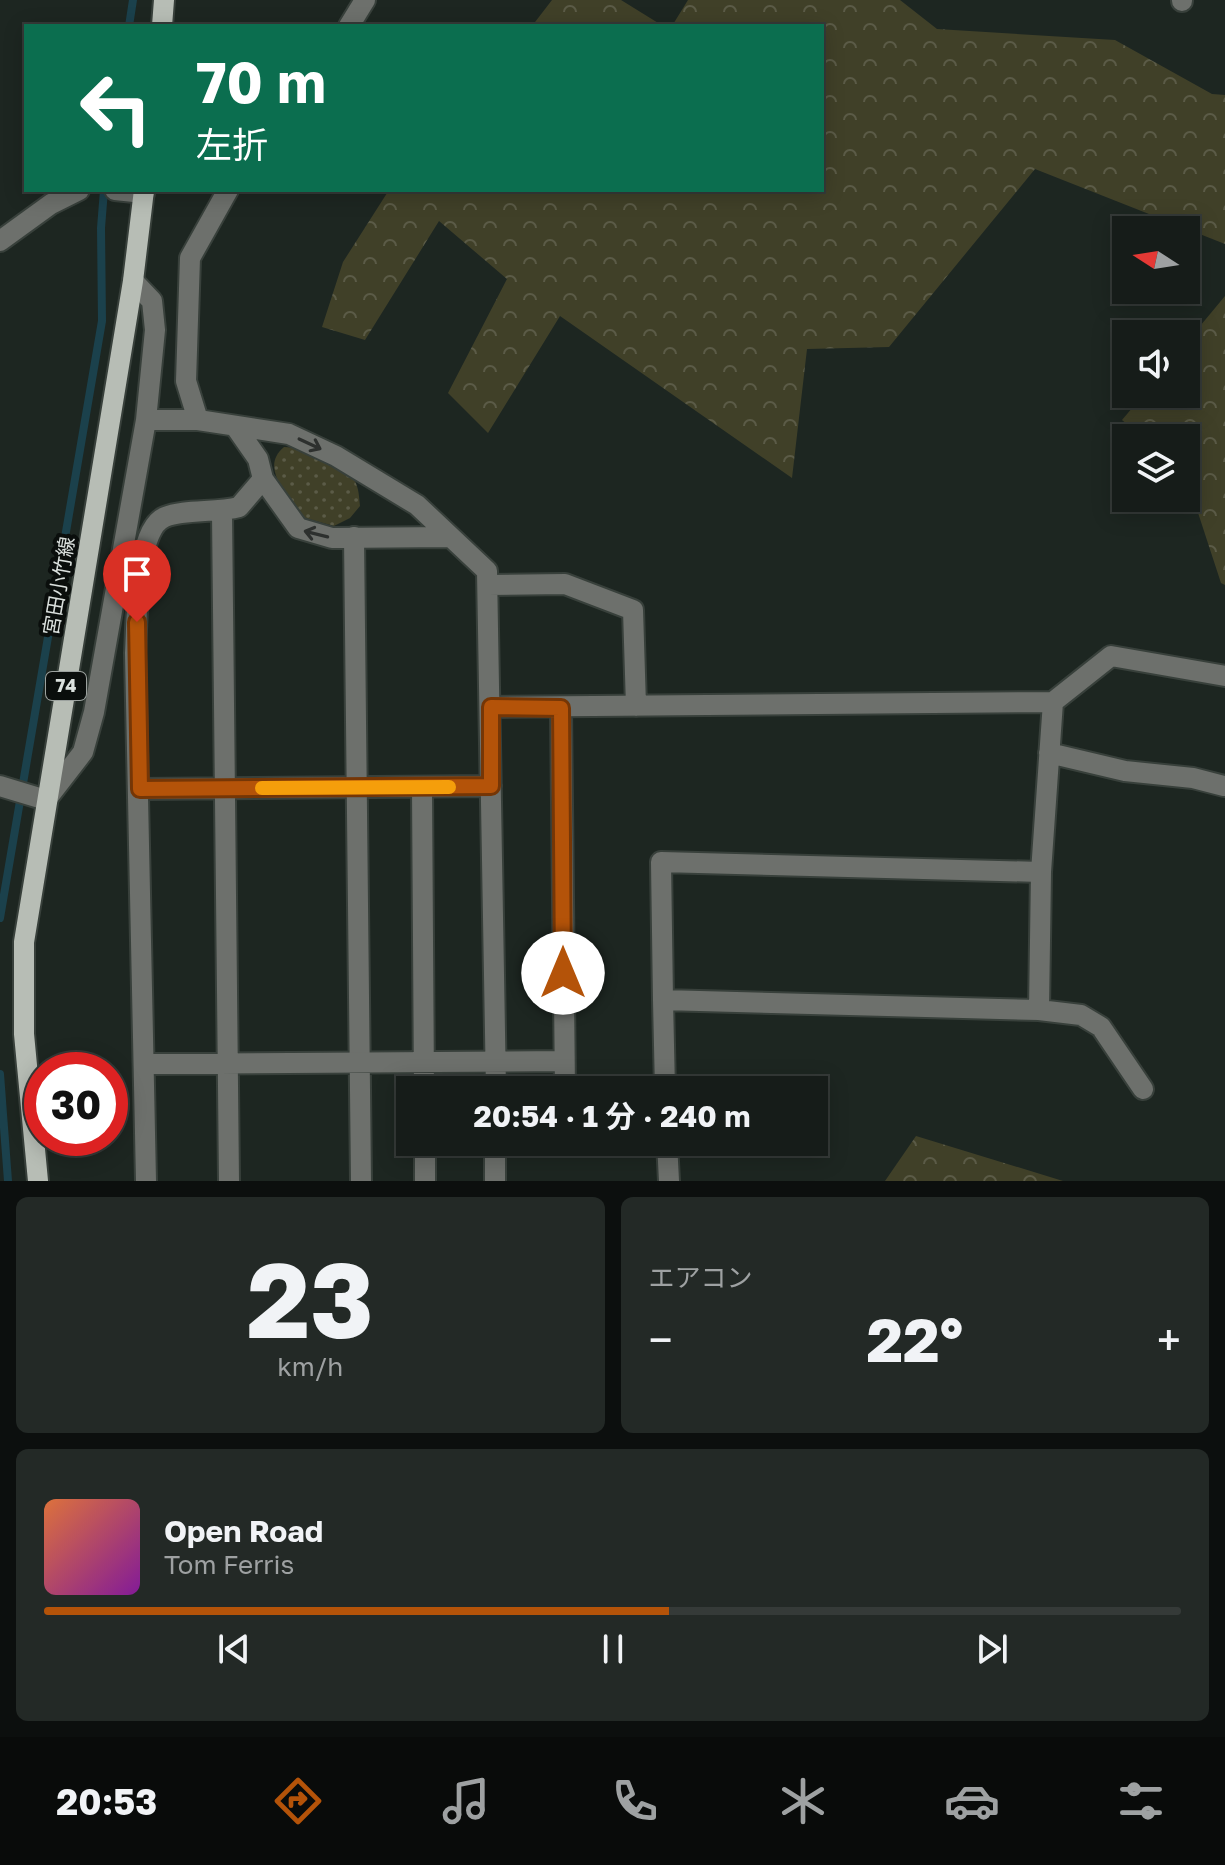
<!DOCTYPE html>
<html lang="ja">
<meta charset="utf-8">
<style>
body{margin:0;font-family:"Golos Text","Noto Sans JP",sans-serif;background:#232926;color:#f1f3f6;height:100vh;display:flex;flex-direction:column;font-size:30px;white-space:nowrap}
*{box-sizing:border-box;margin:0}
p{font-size:26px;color:#9ea1a2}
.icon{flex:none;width:44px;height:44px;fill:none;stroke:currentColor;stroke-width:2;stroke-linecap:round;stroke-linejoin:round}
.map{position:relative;height:1181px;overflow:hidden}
.drawer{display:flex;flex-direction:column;gap:16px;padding:16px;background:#0c0f0e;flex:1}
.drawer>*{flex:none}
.guide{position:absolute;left:24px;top:24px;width:800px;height:168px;border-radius:0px;box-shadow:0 4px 20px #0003,0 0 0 2px #353a38;background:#0b6e4f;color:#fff;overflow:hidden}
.needle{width:52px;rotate:282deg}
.controls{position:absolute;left:1112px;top:216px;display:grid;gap:16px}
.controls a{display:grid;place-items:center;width:88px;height:88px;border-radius:0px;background:#161c19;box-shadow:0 4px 20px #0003,0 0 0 2px #353a38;font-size:40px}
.speed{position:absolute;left:24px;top:1052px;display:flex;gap:16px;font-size:40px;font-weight:700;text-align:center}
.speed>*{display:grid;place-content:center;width:104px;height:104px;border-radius:50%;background:#161c19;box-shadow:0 4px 20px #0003,0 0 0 2px #353a38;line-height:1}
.speed .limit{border:12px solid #d22;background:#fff;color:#111}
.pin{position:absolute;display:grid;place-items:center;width:68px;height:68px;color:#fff;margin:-82px -34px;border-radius:50% 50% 50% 0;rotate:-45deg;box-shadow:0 0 8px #0007}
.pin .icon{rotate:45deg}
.me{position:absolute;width:88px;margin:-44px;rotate:0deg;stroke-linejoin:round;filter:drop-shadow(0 0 6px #0008)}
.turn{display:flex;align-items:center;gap:28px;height:168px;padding:0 40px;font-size:36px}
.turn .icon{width:104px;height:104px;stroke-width:2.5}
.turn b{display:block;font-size:56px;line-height:68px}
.big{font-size:60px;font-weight:700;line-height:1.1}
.drawer .card{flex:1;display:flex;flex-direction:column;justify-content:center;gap:12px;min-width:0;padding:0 28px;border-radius:12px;background:#232926}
.drawer .dial{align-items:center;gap:0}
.dial b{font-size:104px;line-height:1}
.song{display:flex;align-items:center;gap:24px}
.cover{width:96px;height:96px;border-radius:12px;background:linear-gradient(135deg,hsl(20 70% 55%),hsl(290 70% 35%))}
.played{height:8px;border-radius:4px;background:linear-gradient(90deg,#b45309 55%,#353a38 55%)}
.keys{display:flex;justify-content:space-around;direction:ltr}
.heat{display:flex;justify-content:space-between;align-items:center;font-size:44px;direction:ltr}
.drawer .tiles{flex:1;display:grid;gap:16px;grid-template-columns:1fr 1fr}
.card:last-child{grid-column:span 2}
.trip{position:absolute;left:396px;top:1076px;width:432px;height:80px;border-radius:0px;background:#161c19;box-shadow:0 4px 20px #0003,0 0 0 2px #353a38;font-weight:700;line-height:80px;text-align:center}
.dock{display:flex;height:128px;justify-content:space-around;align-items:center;background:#090b0a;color:#9ea1a2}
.dock .icon{width:56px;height:56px}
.dock .on{color:#b45309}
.dock b{font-size:36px;color:#f1f3f6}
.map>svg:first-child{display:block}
.grass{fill:url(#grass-dots)}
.forest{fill:url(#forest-crowns)}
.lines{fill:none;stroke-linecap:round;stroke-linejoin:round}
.stream{stroke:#1b414c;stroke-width:8}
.minor-casing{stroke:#38403b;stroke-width:24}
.major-casing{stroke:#38403b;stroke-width:24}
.minor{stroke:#6d706c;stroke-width:20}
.major{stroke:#b7bdb5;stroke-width:20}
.oneway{stroke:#2d302e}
.route-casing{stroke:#753606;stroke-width:20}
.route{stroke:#b45309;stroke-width:14}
.slow{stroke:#f59e0b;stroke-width:14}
.labels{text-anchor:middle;stroke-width:8;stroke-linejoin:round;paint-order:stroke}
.shield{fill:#0a0e0c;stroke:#9ca29f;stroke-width:2}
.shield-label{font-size:18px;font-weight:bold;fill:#dbe1de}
.street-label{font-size:20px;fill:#dbe1de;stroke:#0a0e0c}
</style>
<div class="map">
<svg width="1225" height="1181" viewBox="0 0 1225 1181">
<defs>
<pattern id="grass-dots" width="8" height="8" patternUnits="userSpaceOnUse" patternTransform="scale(2)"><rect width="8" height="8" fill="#404028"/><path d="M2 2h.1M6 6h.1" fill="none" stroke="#5b5b47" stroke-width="1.8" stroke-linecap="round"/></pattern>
<pattern id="forest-crowns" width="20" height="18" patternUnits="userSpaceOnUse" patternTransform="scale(2)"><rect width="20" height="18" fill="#404028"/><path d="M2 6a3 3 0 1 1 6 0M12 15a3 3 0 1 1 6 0" fill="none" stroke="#5b5b47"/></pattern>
</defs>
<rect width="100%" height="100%" fill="#1d2621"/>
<path class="grass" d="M284 447C304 447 342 463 354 480 359 487 359 497 360 506L350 518 334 526 298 516C286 491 260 467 284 447Z"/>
<path class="forest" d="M552 0H621L663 26H532Z
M688 0H900L937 29 1115 40 1212 94 1225 95V244L1035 169 889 347 807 349 792 478 560 316 488 433 448 393 507 279 439 221 365 340 322 327 343 262 389 190H822V26H672Z
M1225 296V585L1221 583 1186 476V438H1144L1122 420 1144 394H1186V343Z
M916 1136 1063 1181H885Z"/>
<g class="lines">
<path class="stream" d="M129 26 133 0
M0 918 102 321 101 228 104 190
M0 1074 8 1181"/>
<defs>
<path id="minor" d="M1182 1V0
M349 26 365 0
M115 190 144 193
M0 241 51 204 79 190
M146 420H198L289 434 336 456 417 505 487 571 496 1090
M198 420 186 381 190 258 228 190
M235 426 258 459 263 479 298 528 332 538 450 537
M222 512 229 1181
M354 537 361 1181
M488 585 565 584 633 610 636 706
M491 707 1053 702 1111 656 1225 676
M561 708 565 1090
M1049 753 1125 771 1193 778 1224 786
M0 786 46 800 83 752 94 712 146 420 155 330 152 301 133 281
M422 787 424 1090
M140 789 491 786
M663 1000 661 862 1041 872
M1039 1010 1081 1015 1101 1027 1143 1089
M145 1064 564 1061
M665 1090 663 1000 1039 1010 1041 872 1053 702
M425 1142V1181
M566 1142V1143
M667 1142 669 1181
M146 1181 135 653C137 624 135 529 165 517 184 509 217 513 239 507L263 479
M495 1181V1142"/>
<path id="major" d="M162 26 164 0
M38 1181 24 1034V942L133 281 144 190"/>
</defs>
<use href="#minor" class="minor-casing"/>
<use href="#major" class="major-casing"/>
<use href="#minor" class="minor"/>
<use href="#major" class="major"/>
</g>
<defs><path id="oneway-shaft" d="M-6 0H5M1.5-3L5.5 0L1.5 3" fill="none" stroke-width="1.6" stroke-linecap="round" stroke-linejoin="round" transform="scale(2)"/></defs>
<g class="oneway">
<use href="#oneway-shaft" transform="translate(310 444) rotate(25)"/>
<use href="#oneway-shaft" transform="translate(316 534) rotate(-166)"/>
</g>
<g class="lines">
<defs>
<path id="route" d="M137 622 140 789 491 786V707L561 708 563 973"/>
</defs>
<use href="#route" class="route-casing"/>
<use href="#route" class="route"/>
<path class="slow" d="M262 788 449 787"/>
</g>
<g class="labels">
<rect class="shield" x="46" y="672" width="40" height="28" rx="6"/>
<g class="shield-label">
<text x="66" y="692">74</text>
</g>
<g class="street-label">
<text transform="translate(59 586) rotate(-80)" y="7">宮田小竹線</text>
</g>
</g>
</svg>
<div class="controls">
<a><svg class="needle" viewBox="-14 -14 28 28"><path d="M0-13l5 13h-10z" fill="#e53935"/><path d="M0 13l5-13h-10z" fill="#9ea1a2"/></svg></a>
<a><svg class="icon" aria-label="sound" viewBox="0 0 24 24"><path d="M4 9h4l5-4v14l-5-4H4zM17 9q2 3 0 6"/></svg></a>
<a><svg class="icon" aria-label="layers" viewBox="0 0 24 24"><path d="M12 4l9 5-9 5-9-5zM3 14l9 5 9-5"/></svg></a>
</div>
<div class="speed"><div class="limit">30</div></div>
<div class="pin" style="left:137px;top:622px;background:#d93025"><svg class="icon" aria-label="arrive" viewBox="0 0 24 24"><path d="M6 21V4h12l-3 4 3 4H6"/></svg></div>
<svg class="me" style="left:563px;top:973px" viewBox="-20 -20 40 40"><circle r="19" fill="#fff"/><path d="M0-13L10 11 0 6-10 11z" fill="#b45309"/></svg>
<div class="trip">20:54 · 1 分 · 240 m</div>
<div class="guide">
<div class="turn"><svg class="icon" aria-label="left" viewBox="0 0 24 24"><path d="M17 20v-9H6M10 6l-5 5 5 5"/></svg><div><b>70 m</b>左折</div></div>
</div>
</div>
<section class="drawer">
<div class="tiles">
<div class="card dial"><b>23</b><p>km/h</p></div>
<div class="card"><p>エアコン</p>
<div class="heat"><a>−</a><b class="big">22°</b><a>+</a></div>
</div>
<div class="card">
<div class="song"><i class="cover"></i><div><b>Open Road</b><p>Tom Ferris</p></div></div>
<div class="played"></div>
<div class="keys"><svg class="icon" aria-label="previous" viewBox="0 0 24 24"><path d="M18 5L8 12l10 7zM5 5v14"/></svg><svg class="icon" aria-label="pause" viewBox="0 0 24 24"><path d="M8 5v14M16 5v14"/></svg><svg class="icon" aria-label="next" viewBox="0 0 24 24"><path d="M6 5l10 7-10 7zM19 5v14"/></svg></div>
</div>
</div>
</section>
<nav class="dock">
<b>20:53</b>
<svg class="icon on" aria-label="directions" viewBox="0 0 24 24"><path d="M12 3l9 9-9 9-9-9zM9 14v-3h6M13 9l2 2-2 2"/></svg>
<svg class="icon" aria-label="music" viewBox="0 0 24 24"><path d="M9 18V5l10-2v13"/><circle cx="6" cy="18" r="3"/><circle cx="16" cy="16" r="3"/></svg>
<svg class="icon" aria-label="phone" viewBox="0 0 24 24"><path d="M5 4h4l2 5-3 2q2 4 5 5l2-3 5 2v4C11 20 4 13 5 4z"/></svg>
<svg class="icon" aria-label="climate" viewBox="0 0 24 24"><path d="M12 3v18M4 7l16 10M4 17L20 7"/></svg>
<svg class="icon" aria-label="car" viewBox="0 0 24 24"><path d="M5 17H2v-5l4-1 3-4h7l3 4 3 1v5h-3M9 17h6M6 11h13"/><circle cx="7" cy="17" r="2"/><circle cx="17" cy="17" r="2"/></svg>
<svg class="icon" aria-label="filters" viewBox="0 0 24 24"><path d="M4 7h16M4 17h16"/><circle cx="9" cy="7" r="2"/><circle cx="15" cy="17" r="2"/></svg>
</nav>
